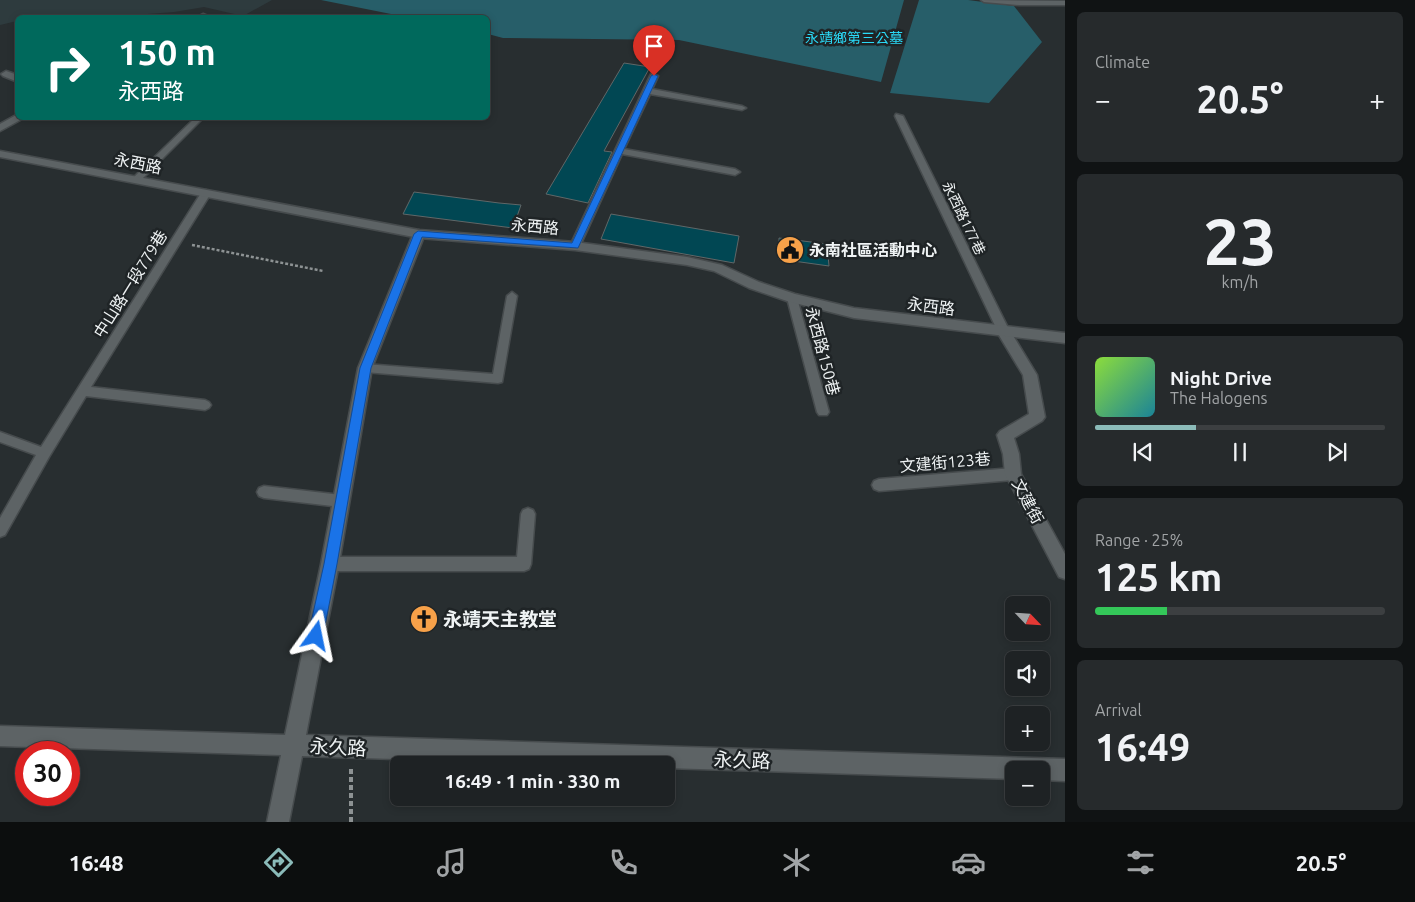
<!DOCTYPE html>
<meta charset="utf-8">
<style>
body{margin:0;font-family:Ubuntu,"Noto Sans TC",sans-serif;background:#262a2c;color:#f1f3f6;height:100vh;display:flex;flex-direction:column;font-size:19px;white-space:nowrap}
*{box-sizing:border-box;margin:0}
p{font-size:16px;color:#a1a4a6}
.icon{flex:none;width:28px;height:28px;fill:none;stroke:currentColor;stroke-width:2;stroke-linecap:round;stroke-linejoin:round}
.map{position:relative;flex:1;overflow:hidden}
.side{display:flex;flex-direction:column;gap:12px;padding:12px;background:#101314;width:350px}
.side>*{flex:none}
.guide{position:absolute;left:15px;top:15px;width:475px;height:105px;border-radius:8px;box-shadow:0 2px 8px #0003,0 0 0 1px #3c3f41;background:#00695c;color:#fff;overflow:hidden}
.needle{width:32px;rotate:115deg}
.buttons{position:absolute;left:1005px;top:596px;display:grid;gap:10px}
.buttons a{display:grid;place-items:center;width:45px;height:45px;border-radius:8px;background:#1e2224;box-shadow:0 2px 8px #0003,0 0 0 1px #3c3f41;font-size:25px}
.speed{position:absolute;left:15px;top:741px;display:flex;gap:10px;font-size:25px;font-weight:700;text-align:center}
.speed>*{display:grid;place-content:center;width:65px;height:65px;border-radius:50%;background:#1e2224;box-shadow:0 2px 8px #0003,0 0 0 1px #3c3f41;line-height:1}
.speed .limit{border:8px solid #d22;background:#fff;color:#111}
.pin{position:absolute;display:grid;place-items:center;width:42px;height:42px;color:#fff;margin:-51px -21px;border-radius:50% 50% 50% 0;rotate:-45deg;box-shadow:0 0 5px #0007}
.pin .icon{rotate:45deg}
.me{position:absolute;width:55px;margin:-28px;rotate:12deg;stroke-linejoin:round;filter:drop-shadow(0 0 4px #0008)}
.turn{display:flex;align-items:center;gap:18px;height:105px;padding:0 20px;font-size:22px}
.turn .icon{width:65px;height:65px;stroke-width:2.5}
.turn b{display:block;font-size:35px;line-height:42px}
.big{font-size:38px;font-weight:700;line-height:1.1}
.side .tile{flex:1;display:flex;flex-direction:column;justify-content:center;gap:8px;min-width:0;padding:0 18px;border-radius:8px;background:#262a2c}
.side .dial{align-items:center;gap:0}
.dial b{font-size:65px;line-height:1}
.song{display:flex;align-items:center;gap:15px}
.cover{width:60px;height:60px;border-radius:8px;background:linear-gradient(135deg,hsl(90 70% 55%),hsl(190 70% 35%))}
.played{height:5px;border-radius:2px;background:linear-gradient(90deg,#8bbbb9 35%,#3c3f41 35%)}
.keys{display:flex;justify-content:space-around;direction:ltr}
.heat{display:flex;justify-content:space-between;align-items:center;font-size:28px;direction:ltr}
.charge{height:8px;border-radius:4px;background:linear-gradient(90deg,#34c759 25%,#3c3f41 0)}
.trip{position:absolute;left:390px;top:756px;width:285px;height:50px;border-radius:8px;background:#1e2224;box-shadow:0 2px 8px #0003,0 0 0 1px #3c3f41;font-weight:700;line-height:50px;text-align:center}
.menu{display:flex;height:80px;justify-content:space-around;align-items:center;background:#0c0e0e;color:#a1a4a6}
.menu .icon{width:35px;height:35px}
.menu .on{color:#8bbbb9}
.menu b{font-size:22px;color:#f1f3f6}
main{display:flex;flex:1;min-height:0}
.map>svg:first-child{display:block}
.built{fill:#2e3b3e}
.green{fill:#275e69}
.building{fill:#014753;stroke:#606768}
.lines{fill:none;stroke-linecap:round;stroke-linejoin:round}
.service-casing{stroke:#464b4d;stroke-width:3}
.minor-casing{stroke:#464b4d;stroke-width:3}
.tertiary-casing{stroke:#464b4d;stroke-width:3}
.path-far1{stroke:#8d9293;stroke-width:2.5;stroke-dasharray:3 2;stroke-linecap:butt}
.path{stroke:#8d9293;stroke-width:4;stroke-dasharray:5 3;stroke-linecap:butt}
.service{fill:#5d6365;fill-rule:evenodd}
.minor{fill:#5d6365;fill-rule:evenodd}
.tertiary{fill:#5d6365;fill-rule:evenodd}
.route{fill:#1a73e8;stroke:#114b97}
.labels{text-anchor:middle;stroke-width:5;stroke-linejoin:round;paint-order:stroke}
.far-park-label{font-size:14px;fill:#2adaf8;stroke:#1f2426}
.far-street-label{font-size:14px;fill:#eff3f4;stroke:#1f2426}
.street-label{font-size:16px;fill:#eff3f4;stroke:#1f2426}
.poi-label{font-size:16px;font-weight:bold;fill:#eff3f4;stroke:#1f2426;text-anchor:start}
.near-poi-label{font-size:19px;font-weight:bold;fill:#eff3f4;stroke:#1f2426;text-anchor:start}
.near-street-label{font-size:19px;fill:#eff3f4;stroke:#1f2426}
</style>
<main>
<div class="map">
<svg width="1065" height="822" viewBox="0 0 1065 822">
<rect width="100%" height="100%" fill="#282e30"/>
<path class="built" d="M0 0H272L243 16 204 7 174 12 109 17 18 18 17 21 0 25Z"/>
<path class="green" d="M321 0H904L881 82 679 40 503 38 488 34V18L406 17Z
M919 0H968L1014 6 1042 42 989 103 890 93Z"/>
<path class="building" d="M624 63 650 67 604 151 612 152 588 203 546 194Z
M414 192 499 203 521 205 513 228 403 214Z
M611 214 739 236 734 263 601 239Z
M779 238 827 244 829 266 779 259Z"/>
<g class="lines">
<defs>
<path id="service" d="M981 0 1065 1V5H1019L984 2Z
M203 14 210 17 211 18 201 17V15Z
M651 74 658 76 652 89 742 106 746 108 742 110 650 94 624 149 735 169 740 172 735 175 622 154 580 246 579 248H571L570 246Z
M896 114 903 116 1010 332 1008 335 1004 336 998 332 895 116Z
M195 118H203L140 181H134V177Z
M206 190 211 193 91 387 205 400 209 402 211 405 209 408 205 410 86 396 49 457 5 535 0 537V518L36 455 0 442V432L41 447 201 193Z
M512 292 517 296 502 382 498 383 365 372 359 368 365 364 493 374 507 296Z
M792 294 797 298 829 412 827 415H819L817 412 787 298Z
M1013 468 1018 470 1020 474 1018 478 1013 480 879 491 874 489 872 485 874 481 879 479Z
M264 486 341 495 346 497 348 501 346 505 341 507 264 498 259 496 257 492 259 488Z
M528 508 533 510 535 514 531 564 529 569 524 571H330L325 569 323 564 325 559 330 557H517L521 514 523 510Z"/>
<path id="minor" d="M6 71 18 75V82L3 76 1 74Z
M18 114V118H23L22 119 0 131V124Z
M419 230 425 234 372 368 339 564 306 735 1065 759V781L1041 780V770H1014V779L666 768V765H580L302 756 289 822H267L281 755 0 746V726L285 735 321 564 358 368 413 234Z
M1004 327 1009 329 1037 375 1045 417 1042 421 1014 438 1019 454 1021 474 1065 554V579L1059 577 1005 474 1003 454 997 435 1000 431 1029 414 1023 375 997 332 999 329Z"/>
<path id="tertiary" d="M0 151 419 230 575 242 687 257 722 265 759 282 795 294 854 308 1065 333V343L854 318 787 301 749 288 714 271 687 265 575 250 419 238 0 157Z"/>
</defs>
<use href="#service" class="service-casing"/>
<use href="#minor" class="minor-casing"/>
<use href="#tertiary" class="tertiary-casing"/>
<path class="path-far1" d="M192 245 323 271"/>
<path class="path" d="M351 769V822"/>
<use href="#service" class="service"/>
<use href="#minor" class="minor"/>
<use href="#tertiary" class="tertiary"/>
</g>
<path class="route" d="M654 74 658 76 578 248 422 237 371 368 337 564 323 636 321 641 316 643 310 641 308 636 324 564 360 368 414 234 418 231 572 243 651 76Z"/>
<defs>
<symbol id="civic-disc" viewBox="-11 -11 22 22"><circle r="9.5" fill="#f7a149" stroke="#1f2426"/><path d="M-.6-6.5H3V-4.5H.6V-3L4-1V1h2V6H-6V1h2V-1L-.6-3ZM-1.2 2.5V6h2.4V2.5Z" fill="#111"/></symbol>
<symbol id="church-disc" viewBox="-11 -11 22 22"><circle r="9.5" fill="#f7a149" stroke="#1f2426"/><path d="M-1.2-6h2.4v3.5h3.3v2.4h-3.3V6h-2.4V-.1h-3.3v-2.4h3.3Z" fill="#111"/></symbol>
</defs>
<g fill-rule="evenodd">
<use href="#civic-disc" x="774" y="234" width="32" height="32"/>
<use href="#church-disc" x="408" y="603" width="32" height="32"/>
</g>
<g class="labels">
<g class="far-park-label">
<text x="854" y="43">永靖鄉第三公墓</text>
</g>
<g class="far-street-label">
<text transform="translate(964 218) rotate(64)" y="5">永西路177巷</text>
</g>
<g class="street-label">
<text transform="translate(138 163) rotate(11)" y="6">永西路</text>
<text transform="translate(535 226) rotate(5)" y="6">永西路</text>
<text transform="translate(130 284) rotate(-58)" y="6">中山路一段779巷</text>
<text transform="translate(931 306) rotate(7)" y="6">永西路</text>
<text transform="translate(823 351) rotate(75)" y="6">永西路150巷</text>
<text transform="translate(945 462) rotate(-5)" y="6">文建街123巷</text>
<text transform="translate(1028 501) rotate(62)" y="6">文建街</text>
</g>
<g class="poi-label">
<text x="809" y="256">永南社區活動中心</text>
</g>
<g class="near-poi-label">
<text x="443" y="626">永靖天主教堂</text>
</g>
<g class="near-street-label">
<text transform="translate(338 747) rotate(3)" y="7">永久路</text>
<text transform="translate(742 760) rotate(2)" y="7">永久路</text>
</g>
</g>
</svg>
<div class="buttons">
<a><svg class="needle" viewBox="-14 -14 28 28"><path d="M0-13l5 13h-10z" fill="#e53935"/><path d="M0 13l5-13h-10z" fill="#a1a4a6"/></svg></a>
<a><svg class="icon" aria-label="sound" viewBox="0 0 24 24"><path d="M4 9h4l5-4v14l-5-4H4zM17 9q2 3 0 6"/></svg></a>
<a>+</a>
<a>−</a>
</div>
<div class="speed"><div class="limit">30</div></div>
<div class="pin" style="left:654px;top:76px;background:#d93025"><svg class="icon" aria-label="arrive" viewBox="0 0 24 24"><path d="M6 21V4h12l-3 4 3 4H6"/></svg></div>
<svg class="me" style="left:316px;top:636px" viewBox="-20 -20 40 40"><path d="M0-17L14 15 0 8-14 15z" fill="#1a73e8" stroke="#fff" stroke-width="4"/></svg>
<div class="trip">16:49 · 1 min · 330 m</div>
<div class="guide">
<div class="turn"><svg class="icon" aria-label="right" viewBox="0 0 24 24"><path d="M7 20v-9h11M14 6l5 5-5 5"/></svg><div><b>150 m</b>永西路</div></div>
</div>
</div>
<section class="side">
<div class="tile"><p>Climate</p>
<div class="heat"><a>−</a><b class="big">20.5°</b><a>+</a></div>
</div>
<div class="tile dial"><b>23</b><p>km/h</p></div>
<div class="tile">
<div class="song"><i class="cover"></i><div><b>Night Drive</b><p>The Halogens</p></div></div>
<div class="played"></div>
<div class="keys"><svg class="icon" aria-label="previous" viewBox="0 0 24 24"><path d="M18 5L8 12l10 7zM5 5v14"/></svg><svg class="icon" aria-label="pause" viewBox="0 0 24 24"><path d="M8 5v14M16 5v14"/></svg><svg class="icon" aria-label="next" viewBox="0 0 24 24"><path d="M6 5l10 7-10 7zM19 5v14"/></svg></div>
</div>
<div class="tile"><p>Range · 25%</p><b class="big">125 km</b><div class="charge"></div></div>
<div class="tile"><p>Arrival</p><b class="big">16:49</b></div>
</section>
</main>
<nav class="menu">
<b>16:48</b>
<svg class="icon on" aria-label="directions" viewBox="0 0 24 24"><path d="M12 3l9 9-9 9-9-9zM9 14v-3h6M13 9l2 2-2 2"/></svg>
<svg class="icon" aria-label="music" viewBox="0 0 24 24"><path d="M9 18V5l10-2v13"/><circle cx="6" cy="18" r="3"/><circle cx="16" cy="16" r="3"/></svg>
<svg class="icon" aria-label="phone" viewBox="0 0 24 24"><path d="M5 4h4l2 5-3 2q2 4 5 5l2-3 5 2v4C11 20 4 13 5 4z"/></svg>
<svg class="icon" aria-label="climate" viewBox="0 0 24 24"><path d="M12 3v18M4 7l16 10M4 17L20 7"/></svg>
<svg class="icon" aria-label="car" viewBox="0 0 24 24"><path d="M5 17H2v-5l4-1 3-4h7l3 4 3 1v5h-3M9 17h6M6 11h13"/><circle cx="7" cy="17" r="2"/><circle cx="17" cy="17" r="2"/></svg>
<svg class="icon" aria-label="filters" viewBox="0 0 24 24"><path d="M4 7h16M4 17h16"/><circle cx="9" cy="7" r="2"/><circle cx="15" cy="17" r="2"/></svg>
<b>20.5°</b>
</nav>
